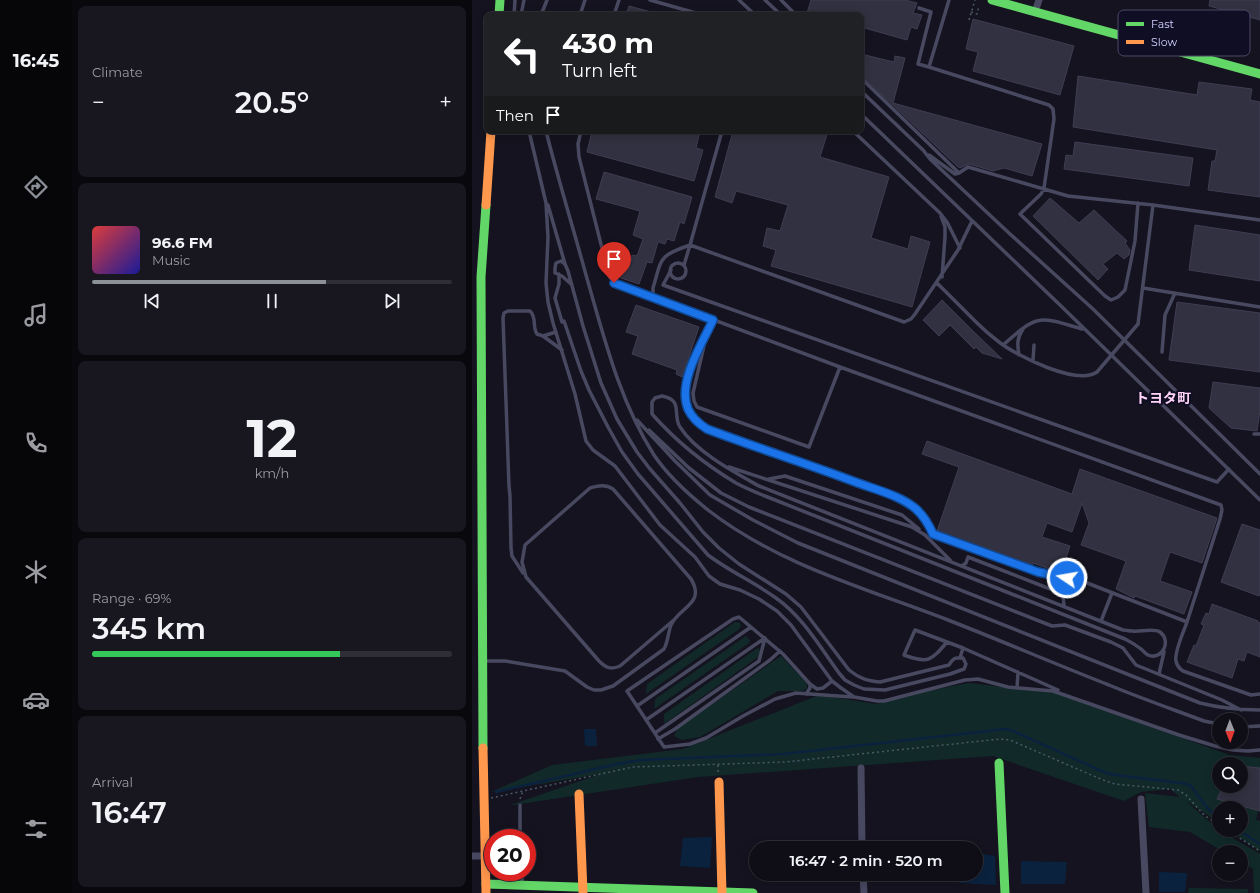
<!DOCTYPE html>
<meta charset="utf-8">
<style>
body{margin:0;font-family:Montserrat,"Noto Sans JP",sans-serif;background:#181720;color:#f1f3f6;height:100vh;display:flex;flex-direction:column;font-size:15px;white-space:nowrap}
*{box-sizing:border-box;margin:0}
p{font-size:13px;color:#9b9ca1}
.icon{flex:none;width:22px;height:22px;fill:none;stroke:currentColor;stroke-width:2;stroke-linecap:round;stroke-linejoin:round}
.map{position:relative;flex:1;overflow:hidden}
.sheet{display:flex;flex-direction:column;gap:6px;padding:6px;background:#08080d;width:400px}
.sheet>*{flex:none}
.hud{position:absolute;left:12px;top:12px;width:380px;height:122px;border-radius:8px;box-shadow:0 2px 10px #0003,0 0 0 1px #2f2e36;background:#202124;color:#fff;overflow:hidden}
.needle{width:26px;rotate:179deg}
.fabs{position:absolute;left:740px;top:713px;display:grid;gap:8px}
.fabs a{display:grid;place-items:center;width:36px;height:36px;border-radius:50%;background:#0f0e17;box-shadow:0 2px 10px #0003,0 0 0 1px #2f2e36;font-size:20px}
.speed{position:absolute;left:12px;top:829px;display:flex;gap:8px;font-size:20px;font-weight:700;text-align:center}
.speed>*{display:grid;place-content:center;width:52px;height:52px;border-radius:50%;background:#0f0e17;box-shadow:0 2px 10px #0003,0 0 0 1px #2f2e36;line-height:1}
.speed .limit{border:6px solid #d22;background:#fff;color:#111}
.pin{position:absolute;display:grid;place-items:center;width:34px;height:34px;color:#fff;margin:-41px -17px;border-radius:50% 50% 50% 0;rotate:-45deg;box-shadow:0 0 4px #0007}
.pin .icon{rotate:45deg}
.me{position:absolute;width:44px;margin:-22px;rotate:282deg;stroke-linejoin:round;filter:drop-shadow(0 0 3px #0008)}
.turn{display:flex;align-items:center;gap:14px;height:84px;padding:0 12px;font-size:18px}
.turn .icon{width:52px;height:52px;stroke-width:2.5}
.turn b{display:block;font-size:28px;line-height:34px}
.then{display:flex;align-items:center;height:38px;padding:0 12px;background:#0003;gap:8px;font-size:15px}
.big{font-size:30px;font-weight:600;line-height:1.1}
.sheet .card{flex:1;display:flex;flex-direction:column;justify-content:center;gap:6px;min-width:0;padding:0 14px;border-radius:8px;background:#181720}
.sheet .dial{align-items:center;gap:0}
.dial b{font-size:52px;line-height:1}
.song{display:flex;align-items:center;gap:12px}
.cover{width:48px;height:48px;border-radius:6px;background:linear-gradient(135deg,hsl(0 70% 55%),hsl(240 70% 35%))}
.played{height:4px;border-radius:2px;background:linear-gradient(90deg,#8c9099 65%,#2f2e36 65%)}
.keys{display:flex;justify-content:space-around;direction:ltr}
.heat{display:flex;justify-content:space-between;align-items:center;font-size:22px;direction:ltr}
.charge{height:6px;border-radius:3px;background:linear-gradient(90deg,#34c759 69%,#2f2e36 0)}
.trip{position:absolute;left:277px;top:841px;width:234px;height:40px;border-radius:20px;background:#0f0e17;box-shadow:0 2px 10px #0003,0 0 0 1px #2f2e36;font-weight:600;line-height:40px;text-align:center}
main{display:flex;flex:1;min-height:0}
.menu{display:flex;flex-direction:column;width:72px;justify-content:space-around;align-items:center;background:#060609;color:#9b9ca1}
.menu .icon{width:28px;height:28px}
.menu .selected{color:#8c9099}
.menu b{font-size:18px;color:#f1f3f6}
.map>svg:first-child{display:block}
.green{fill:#112a29}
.water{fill:#0b223e}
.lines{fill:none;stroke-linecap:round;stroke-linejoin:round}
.stream{stroke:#0b223e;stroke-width:2.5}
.building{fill:#323141;stroke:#3f3d52}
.path{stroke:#4a5a65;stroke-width:1.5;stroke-dasharray:2 3;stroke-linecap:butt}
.lane{stroke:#484960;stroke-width:3.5}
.street{stroke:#484960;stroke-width:7}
.fast{stroke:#63d668;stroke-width:9}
.slow{stroke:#ff974d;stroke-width:9}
.lane-bridge{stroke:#484960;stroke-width:3.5}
.route-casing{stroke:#114b97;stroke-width:10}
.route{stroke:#1a73e8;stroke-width:7}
.labels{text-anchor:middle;stroke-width:4;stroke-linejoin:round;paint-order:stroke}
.quarter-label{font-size:14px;font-weight:bold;fill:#ffd3f3;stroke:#100e24}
.key{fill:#100e24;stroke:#4a4866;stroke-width:1}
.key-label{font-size:11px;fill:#d2d1ff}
</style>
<main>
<nav class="menu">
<b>16:45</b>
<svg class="icon selected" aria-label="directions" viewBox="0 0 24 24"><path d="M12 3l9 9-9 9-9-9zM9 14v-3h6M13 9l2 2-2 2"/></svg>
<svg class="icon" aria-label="music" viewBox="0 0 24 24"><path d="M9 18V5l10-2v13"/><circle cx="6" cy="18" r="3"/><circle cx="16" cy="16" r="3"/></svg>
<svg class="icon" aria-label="phone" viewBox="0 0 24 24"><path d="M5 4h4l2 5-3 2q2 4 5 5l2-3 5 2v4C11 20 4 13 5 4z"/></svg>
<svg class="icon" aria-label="climate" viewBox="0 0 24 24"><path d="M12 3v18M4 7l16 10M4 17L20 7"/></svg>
<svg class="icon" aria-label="car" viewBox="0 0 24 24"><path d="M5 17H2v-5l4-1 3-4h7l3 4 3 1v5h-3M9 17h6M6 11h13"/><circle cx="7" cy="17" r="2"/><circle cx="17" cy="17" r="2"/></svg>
<svg class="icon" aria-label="filters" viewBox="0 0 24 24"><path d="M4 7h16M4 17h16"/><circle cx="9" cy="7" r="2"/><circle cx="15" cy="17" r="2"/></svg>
</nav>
<section class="sheet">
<div class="card"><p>Climate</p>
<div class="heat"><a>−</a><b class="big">20.5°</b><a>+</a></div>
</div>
<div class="card">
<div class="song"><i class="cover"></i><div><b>96.6 FM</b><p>Music</p></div></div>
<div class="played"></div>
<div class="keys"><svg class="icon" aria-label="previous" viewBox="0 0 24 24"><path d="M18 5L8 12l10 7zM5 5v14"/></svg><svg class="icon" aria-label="pause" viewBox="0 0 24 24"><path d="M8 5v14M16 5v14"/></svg><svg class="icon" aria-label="next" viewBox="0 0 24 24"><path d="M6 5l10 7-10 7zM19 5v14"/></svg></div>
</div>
<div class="card dial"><b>12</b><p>km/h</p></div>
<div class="card"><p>Range · 69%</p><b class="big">345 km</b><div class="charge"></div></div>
<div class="card"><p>Arrival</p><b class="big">16:47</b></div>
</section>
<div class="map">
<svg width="788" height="893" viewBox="0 0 788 893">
<rect width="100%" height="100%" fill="#14131f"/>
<path class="green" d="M263 622 268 623 269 626 266 630 174 694 175 684Z
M274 636 278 640 277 643 182 709 183 699Z
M287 648 288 651 286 657 192 724V714L284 649Z
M309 656 335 683V688L331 691H306L228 737 210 740 202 736 206 728Z
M497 683 583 693 758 755 788 758V768L769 766V764H747V786H751L745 798 786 811 784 820 788 821V851L757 830H769V808H747V823L713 800 747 830 788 854V893H782L781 869 769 862V852H752L718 832 677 827 673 793 708 797 698 789 669 792 652 801 521 756 226 777 35 806 129 774 19 792 80 765 211 749 347 695 404 704 460 690Z
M717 888 776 889V893H716Z"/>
<path class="water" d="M112 729H124L125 746H113Z
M240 837 238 868 208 866 211 838Z
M504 853 523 856 524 885 487 883V874H504Z
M549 861 595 862 593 884H549Z
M687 872 715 873 713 892H687Z"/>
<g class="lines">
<path class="stream" d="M24 792 145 764 169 760 312 754 533 729 541 731 634 773 644 775 709 783 718 785 737 810 747 817
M766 830 788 844"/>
</g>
<path class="building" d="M339 0H433L445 3 441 13 450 15 445 29 439 27 435 40 389 27V15H344L335 13Z
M738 0H788V20L737 6Z
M157 6 183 13V15H154Z
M501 19 602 46 588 95 501 71 506 52 494 49Z
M389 54 422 62 423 56 433 58 421 103 570 144 560 176 532 168 521 171 497 164 488 168 486 167 389 75Z
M606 76 725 95 727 82 780 89 778 100 788 102V197L736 190 740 161H743L745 150 601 127Z
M120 131H228L224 148 231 150 222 181 115 152Z
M261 131H356L348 157 417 177 399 238 436 249 439 236 458 242 440 307 299 266 304 250 291 246 295 228 308 231 316 205 264 191 260 203 243 197Z
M603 142 721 158 717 186 592 169 594 155 601 156Z
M132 172 220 197 212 224 208 222 202 241 195 239 193 244 186 242 180 263 175 262 167 284 143 276 148 263 155 265 157 261 159 262 160 255 165 256 171 239 161 235 168 211 124 199Z
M578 198 607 223 622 210 655 241 653 243 658 250 657 255 652 259 645 253 631 264 636 269 626 280 561 216Z
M723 225 788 235V281L717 270Z
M470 300 501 331 530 359 510 353 504 347 502 349 478 325 467 336 451 320Z
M705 302 788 313V372L697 360Z
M164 305 227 327 210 377 204 374 205 370 160 354 166 336 154 332Z
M741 382 788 388V411L785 431 759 428 737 408Z
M455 441 600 494 608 469 745 518 730 563 698 552 688 581 720 592 712 614 663 596 662 598 644 589 654 561 609 545 617 523 610 503 600 532 575 523 570 537 598 546 589 573 561 563 560 565 465 531 487 467 450 454Z
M770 524 788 530V592L787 596 749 582Z
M740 604 786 621V622L788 623V657L775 652 772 661 766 659 760 678 715 662 722 645 724 646 732 625 729 624 734 613 737 614Z
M769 766 788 768V811L745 799 751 786H769Z"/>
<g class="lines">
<path class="path" d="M499 12 505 14 507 6
M497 20 503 0
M246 765V774
M19 798 161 767 313 762 528 739 538 740 631 780 643 784 706 790 714 795 732 815 747 825
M48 799 51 791
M755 830 788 851"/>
<path class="lane" d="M178 0 231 15
M267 0 283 15
M293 0 309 15
M309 0 324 15
M477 0 457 67 577 105 581 109 582 119 572 188 569 194 548 214 633 296 639 300 646 297 653 290 663 241 666 203
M447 8 459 12 446 64 457 67
M42 15 43 0
M49 15 52 0
M69 15 75 0
M108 15 113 0
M142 15 147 0
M389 78 487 173
M389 91 452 151
M389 114 588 305 788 500
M57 131 74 203 76 237 74 283 76 302 81 323 103 394 114 441 121 450 143 466 188 525 223 557 237 576 248 584 268 590 287 599 305 611 319 625 360 681 369 688 382 697 405 701H412L493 680 506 679 536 687 581 691 707 735 743 746 761 750 776 751 788 750
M74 131C86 179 101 227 114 275 132 337 147 400 182 455 196 476 216 494 236 510 307 565 393 588 476 620 530 641 583 664 637 685 668 698 700 709 732 721L747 724
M109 131 106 144 107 157 137 276 142 283 184 299
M381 131 468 213 475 222 488 248
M451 150 458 159 538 234 621 309 788 474
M457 155 483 174 487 173 496 167 596 196 681 205 788 220
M76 205 93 264
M469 216 473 227V237L470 277
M198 271a8 8 0 1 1 16 0a8 8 0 1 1-16 0Z
M212 265 218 245 432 322 439 319 443 314 486 250 500 221
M199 270 191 285 745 482 757 469
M87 274V284L83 298 90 322 92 321 109 371 117 390 136 427 150 452 166 474 236 555C257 571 282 582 304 598 331 617 348 647 367 673L373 680 382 685 392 689 413 690 478 674 492 669 494 664 491 658C484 657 481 658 477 665L408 682C395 681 387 678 377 670L329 607 314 594 267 564 247 548 231 532 208 503 178 469 165 452 145 419 129 383 111 326 96 271 93 264 89 261 84 263 83 268V273L90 276 99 284
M465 283C478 296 491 309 504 322 511 329 519 336 527 342 545 356 605 386 625 372
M671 288 788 307
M241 320C230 342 211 373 214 399 215 411 223 421 233 428 244 435 263 440 275 444 316 459 357 472 398 487 413 493 432 498 445 509 453 516 457 525 461 534L566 572 610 581 715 622 748 519 750 510 749 505 368 367 183 298 181 293V288C190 258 186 256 218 245L250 131
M666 324 681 205
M71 336 84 332
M234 337 221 393 222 401 225 407 337 447 368 367
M531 345C566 314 566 316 610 329
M690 352 693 315 703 293
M547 355C545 344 545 338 551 329
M561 361 562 345
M190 396C212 400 200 415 208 427 224 452 262 472 287 486L651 630C654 630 657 631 660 631 668 632 681 628 688 632 700 641 690 661 676 655 673 654 671 650 669 649 664 645 659 642 653 639L293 496C283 492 273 488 264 483 234 465 203 440 180 414V402L183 398Z
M165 420 203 461 238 495 281 520 326 543 728 703C748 708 767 710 788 710
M177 430 217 468 249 493 277 507 580 626 593 625 639 642 651 648 664 665 750 700 769 710
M782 434H788
M257 467 440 527 453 535 478 560
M297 479 313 476 430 515 447 529
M490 566 494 563 496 557 591 594 592 606
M51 573 40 556 39 548 38 496 37 486 31 318 32 313 36 311H58C65 317 60 327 65 334L71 336 90 350
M629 621 640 593
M715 622C712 631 702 652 704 661 705 666 708 669 711 671L779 695 788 694
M475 642C459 661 456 664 432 655L443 630 491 648
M488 658 491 648 586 690
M12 661H33L93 671 115 687 122 690H129L141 686 192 649C196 642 196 633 199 625 207 607 234 604 219 579L141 489C133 484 126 486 118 488L53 545 50 562 54 577 127 661C134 668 139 670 148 666L203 619
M687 674 692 652
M360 681 351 688 345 689 338 684 311 654 267 617 261 619 155 691 192 747 218 744 234 738 271 716 303 699 324 693 380 697
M545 688 546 672
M334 694 338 688V684
M165 706 279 627
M174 720 293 638
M769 727 788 726
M183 733 287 661 293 638
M186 739 203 729 298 660 308 651
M48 805V838
M50 872V884"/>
<path class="street" d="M563 12 567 0
M389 768 390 848
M669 799 674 893
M0 856H13
M391 874 392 893"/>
<path class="fast" d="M520 0 788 74
M27 15 28 0
M11 748 9 277 14 205
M527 763 533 893
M14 884 281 893"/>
<path class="slow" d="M14 205 19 131
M11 748 14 893
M247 782 250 893
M107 794 111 892"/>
<path class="lane-bridge" d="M625 372 666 324"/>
</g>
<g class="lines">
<defs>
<path id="route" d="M142 283 241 320C230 344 205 382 216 409 220 418 227 424 235 429 285 448 336 464 386 483 405 490 429 496 444 509 452 516 457 525 461 534L566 572 595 578"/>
</defs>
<use href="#route" class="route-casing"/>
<use href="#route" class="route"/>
</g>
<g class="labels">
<g class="quarter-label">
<text x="691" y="403">トヨタ町</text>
</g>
</g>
<rect x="646" y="10" width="132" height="46" rx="6" class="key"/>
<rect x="654" y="22" width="18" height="4" fill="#63d668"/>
<rect x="654" y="40" width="18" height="4" fill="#ff974d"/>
<g class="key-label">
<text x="679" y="28">Fast</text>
<text x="679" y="46">Slow</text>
</g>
</svg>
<div class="fabs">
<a><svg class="needle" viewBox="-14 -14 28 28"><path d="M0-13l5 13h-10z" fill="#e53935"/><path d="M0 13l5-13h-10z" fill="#9b9ca1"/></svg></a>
<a><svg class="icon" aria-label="search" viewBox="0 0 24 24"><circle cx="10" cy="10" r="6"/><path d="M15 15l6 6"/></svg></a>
<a>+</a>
<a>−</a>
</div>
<div class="speed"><div class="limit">20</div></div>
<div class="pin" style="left:142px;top:283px;background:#d93025"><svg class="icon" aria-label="arrive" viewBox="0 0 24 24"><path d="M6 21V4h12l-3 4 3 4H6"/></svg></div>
<svg class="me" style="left:595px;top:578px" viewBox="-20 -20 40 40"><circle r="17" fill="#1a73e8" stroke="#fff" stroke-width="3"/><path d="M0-11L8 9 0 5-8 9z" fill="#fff"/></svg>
<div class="trip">16:47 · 2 min · 520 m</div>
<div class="hud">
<div class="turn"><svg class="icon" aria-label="left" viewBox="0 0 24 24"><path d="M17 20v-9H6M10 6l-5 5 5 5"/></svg><div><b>430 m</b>Turn left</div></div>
<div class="then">Then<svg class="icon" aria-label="arrive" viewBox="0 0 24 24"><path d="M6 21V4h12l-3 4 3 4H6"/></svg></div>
</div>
</div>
</main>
